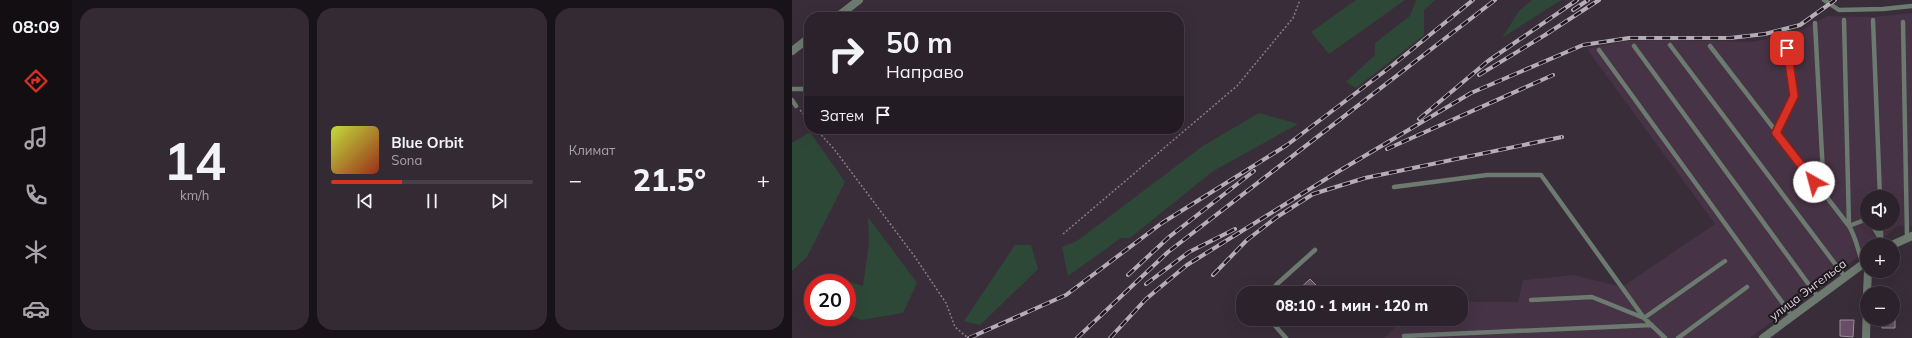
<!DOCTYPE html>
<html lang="ru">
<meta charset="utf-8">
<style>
body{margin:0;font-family:Mulish,sans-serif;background:#342a34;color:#f1f3f6;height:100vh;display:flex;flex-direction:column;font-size:15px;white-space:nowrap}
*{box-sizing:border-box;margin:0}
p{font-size:13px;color:#a6a4a9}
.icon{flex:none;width:22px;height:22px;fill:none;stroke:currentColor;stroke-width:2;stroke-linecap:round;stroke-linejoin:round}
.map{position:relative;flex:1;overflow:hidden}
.details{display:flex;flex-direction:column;gap:8px;padding:8px;background:#181318;width:720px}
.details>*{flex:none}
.top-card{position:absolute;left:12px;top:12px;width:380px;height:122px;border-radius:16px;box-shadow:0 4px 16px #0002,0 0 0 1px #483f48;background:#2c222c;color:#f1f3f6;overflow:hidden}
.controls{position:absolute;left:1068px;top:190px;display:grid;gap:8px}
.controls a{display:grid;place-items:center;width:40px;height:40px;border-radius:50%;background:#2c222c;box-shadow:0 4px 16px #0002,0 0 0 1px #483f48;font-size:20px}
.speed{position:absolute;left:12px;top:274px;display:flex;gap:8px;font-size:20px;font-weight:700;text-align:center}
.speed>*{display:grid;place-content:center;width:52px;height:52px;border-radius:50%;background:#2c222c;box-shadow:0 4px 16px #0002,0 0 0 1px #483f48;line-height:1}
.speed .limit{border:6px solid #d22;background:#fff;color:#111}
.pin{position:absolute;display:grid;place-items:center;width:34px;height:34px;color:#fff;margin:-17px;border-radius:8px;box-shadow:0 2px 6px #0006}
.me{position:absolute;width:44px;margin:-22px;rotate:322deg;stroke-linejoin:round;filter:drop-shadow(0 0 3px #0008)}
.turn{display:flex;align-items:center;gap:14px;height:84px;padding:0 16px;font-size:18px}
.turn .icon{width:52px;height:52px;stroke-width:2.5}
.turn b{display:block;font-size:28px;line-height:34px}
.then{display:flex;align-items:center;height:38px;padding:0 16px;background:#0003;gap:8px;font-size:15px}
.big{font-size:30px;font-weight:800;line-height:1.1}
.details .card{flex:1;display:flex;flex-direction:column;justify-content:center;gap:6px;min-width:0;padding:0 14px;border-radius:16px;background:#342a34}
.details .dial{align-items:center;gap:0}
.dial b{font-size:52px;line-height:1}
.song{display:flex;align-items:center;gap:12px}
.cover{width:48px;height:48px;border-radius:6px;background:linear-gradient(135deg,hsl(70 70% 55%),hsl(10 70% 35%))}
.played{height:4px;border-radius:2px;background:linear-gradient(90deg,#d93025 35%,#483f48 35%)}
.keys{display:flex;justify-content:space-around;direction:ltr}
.heat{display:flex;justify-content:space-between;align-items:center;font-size:22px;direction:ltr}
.details .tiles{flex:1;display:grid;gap:8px;grid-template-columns:repeat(3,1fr)}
.trip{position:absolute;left:444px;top:286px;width:232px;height:40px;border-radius:16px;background:#2c222c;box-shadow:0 4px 16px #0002,0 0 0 1px #483f48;font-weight:800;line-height:40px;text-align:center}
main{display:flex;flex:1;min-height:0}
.dock{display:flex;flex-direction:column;width:72px;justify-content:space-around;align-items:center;background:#120e12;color:#a6a4a9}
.dock .icon{width:28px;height:28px}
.dock .current{color:#d93025}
.dock b{font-size:18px;color:#f1f3f6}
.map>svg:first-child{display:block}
.built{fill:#463345;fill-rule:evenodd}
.green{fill:#2e4837}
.building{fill:#674e66;stroke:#9d8d9d}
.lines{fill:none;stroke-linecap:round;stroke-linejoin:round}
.path{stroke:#877c87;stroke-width:1.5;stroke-dasharray:2 2;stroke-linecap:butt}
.lane{stroke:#6c7a6f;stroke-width:4.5}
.street{stroke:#6c7a6f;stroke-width:8}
.rail-casing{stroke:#b7adb7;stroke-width:4}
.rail{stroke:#1e171d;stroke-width:2.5;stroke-dasharray:8;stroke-linecap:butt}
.route-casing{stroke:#8d1f18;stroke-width:10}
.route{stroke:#d93025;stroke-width:7}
.labels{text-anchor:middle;stroke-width:4;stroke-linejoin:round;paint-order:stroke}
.street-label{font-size:12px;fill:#dcd3dc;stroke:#1e171d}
</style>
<main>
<nav class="dock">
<b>08:09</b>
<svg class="icon current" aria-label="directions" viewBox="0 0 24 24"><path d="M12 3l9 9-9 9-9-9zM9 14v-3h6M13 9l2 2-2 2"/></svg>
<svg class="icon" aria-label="music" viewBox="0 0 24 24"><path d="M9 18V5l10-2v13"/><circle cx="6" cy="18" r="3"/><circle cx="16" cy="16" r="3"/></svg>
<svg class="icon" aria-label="phone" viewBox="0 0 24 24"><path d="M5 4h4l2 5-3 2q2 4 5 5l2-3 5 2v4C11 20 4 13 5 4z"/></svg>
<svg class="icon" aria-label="climate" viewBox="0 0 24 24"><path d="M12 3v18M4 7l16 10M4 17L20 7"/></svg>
<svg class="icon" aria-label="car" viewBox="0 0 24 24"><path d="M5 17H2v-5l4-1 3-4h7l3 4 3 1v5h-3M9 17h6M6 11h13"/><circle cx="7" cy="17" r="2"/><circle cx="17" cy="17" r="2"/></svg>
</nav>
<section class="details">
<div class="tiles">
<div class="card dial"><b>14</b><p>km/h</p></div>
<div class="card">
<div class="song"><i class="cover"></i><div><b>Blue Orbit</b><p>Sona</p></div></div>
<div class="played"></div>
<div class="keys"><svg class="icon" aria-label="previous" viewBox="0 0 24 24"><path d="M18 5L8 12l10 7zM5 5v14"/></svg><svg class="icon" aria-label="pause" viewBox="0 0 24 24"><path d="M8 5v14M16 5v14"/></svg><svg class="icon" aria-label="next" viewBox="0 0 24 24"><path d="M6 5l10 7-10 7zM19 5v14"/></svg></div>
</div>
<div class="card"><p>Климат</p>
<div class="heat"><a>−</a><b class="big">21.5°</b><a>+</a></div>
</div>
</div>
</section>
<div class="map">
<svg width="1120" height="338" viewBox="0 0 1120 338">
<rect width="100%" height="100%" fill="#3a2d3a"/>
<path class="built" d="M1120 13V226H1106L1082 245H1075V250L958 338H592L611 319H669V302H726L731 280 782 275 830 287 923 224 795 49 834 41 879 40 960 42 1005 33 1035 16 1082 17ZM1075 197H1101V223H1075Z"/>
<path class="green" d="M564 0H613L537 54 519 32Z
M624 0H643L632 10V35L564 88 554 82 583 55V43L618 16Z
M740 0H769L710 38 727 11Z
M467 113 506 124 421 171 338 238H329L276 276 270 247 285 241 411 146Z
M18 132 53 182 15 257 0 271V143Z
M76 217 125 283 111 313 69 320 55 314V283H38L40 277 71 286 77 243Z
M223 245H239L246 269 188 325 172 321Z"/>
<path class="building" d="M518 279 532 293H503Z
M1090 319H1103V328H1090Z
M1048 320H1062L1061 337 1048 336Z"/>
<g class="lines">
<path class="path" d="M8 110 17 120
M24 129 42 149 123 257 154 303 163 327 176 338
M271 234 445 86 501 18 508 0"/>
<path class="lane" d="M1032 0 1047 10 1091 9 1120 6
M1052 20 1057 226 1075 219
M1081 20 1088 197
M1111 22 1115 236
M1023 23 1032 193
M878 45 1053 277
M842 46 1026 297
M918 46 1057 226C1064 237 1066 251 1071 264
M807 50 1000 316
M0 89H17
M0 100 4 106
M984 133 1002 95 993 32
M602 187 695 175H749L852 318 873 338
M1079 223 1088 238
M1089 223V239L1092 245
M478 293 485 284 523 250
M739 300 800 297 852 318 933 261
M477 319 494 338
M612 336 860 325
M886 338 955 287"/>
<path class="street" d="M45 17 67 0
M0 51 17 38
M1100 245 1120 236
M1075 293 1076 271
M971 338 1075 261
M1074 338 1075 300"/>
<defs>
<path id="rail" d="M781 10 796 0
M687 75 753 35 807 0
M627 119 696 61 785 0
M595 149 761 75
M336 275 377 237 462 171
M421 275 455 240 485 217 521 194 573 178 770 137
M354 284 397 252 443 229
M177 338 274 295 370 223 495 145 597 68 681 0
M285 338 376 252 703 0
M318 338 354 299 395 265 542 174 679 93 791 45 837 38H938L973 34 1008 25 1043 0"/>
</defs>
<use href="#rail" class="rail-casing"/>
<use href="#rail" class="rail"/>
</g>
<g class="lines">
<defs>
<path id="route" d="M995 48 1002 96 984 133 1022 182"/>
</defs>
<use href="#route" class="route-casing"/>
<use href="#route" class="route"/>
</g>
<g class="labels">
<g class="street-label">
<text transform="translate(1016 290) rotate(-37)" y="4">улица Энгельса</text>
</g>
</g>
</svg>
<div class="controls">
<a><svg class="icon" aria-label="sound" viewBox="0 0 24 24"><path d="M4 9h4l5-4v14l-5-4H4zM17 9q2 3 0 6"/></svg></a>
<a>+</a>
<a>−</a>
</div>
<div class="speed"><div class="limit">20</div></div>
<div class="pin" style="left:995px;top:48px;background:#d93025"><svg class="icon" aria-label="arrive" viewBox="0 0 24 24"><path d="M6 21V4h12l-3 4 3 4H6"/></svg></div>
<svg class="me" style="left:1022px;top:182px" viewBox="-20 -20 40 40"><circle r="19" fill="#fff"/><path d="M0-13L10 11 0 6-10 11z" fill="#d93025"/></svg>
<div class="trip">08:10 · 1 мин · 120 m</div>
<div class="top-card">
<div class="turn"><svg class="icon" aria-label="right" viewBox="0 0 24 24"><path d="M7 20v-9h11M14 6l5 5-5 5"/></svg><div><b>50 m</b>Направо</div></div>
<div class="then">Затем<svg class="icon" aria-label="arrive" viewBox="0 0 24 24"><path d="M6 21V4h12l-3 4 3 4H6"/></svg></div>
</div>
</div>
</main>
